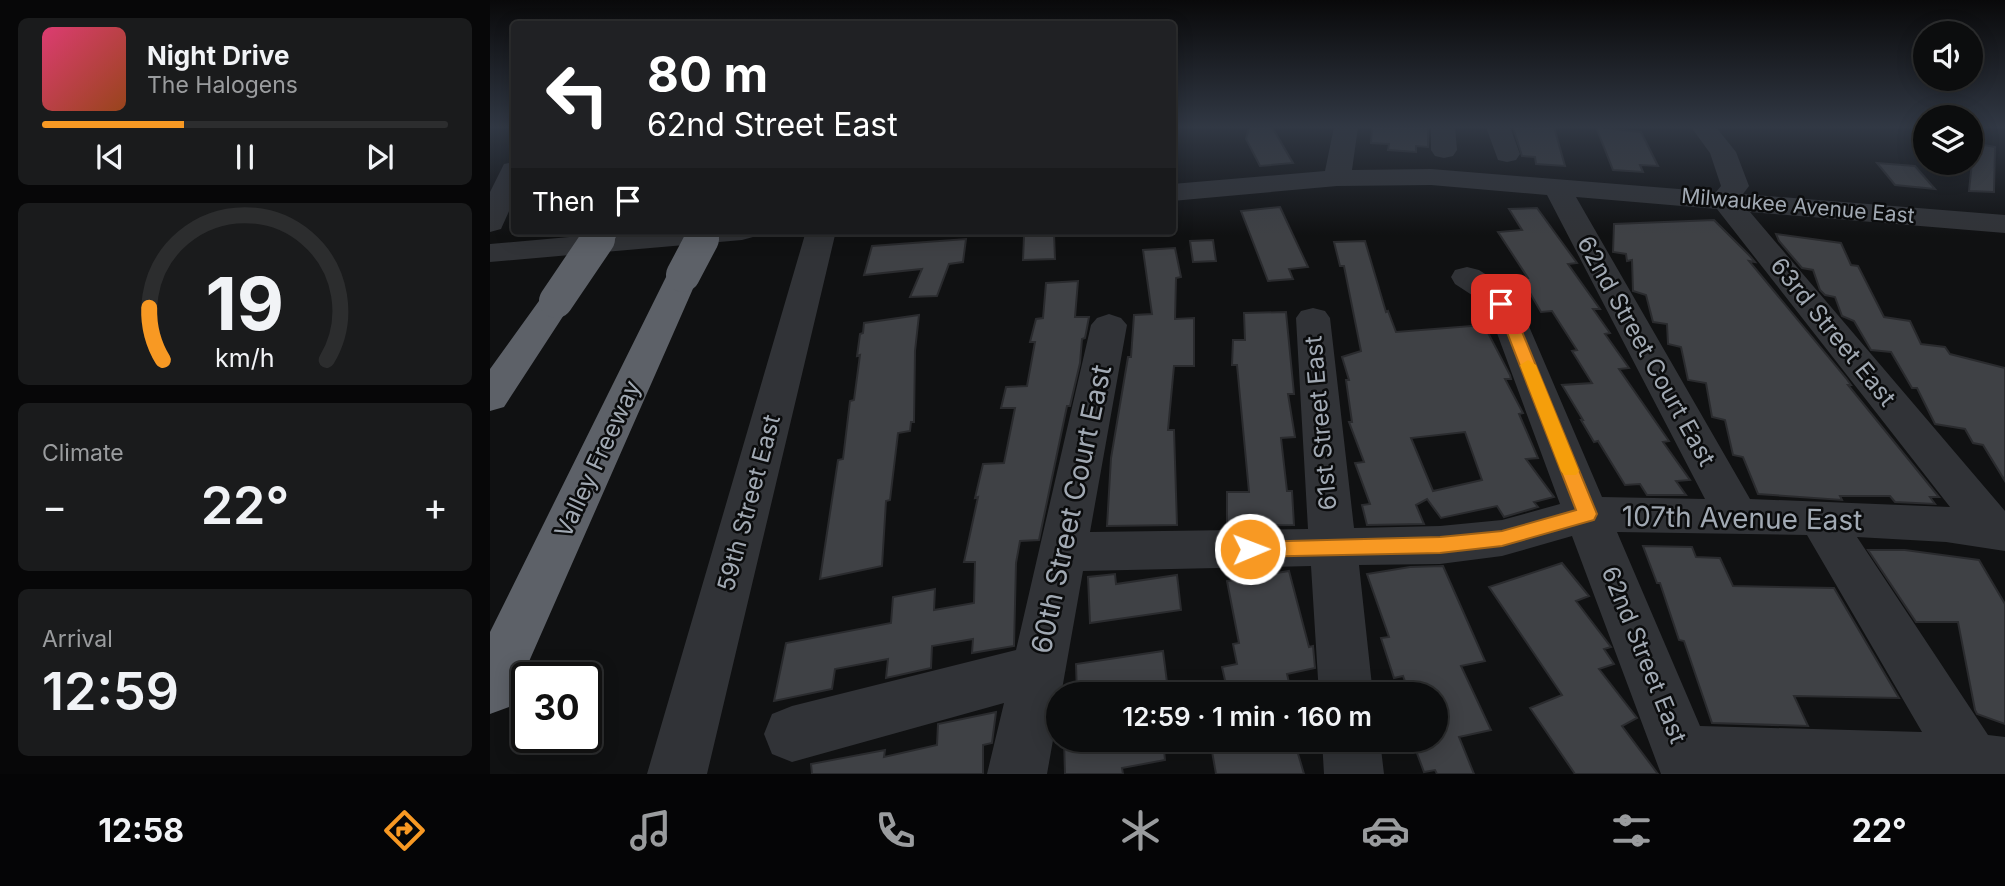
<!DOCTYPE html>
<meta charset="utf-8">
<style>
body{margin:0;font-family:Inter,sans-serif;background:#1a1b1c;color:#f1f3f6;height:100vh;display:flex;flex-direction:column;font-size:26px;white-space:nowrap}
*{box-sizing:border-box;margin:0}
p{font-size:23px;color:#9a9c9e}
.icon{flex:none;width:38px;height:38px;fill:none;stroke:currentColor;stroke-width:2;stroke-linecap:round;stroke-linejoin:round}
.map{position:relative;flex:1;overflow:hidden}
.drawer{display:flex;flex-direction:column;gap:18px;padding:18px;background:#070708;width:490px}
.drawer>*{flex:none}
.banner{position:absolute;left:21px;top:21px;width:665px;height:214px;border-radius:7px;box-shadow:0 4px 18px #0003,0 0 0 2px #2c2d2e;background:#202124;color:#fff;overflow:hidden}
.buttons{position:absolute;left:1423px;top:21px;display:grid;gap:14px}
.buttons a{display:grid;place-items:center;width:70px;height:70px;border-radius:50%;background:#0c0d0e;box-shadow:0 4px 18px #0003,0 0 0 2px #2c2d2e;font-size:35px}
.speed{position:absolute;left:21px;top:662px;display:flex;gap:14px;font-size:35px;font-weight:700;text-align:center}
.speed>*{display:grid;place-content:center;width:91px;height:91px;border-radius:50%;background:#0c0d0e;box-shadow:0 4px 18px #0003,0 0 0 2px #2c2d2e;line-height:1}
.speed .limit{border:4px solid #111;border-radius:10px;background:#fff;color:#111}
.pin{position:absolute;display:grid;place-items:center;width:60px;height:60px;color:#fff;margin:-30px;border-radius:14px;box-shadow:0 4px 10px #0006}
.me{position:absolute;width:77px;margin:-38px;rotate:89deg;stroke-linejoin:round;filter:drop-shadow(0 0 5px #0008)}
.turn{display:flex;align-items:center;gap:24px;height:147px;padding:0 21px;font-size:32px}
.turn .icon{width:91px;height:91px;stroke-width:2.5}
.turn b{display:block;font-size:49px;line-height:60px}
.then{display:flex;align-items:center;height:66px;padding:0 21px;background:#0003;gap:14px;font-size:26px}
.big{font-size:52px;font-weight:600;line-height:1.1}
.drawer .widget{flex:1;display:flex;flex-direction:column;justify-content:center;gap:10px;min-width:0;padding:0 24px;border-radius:10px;background:#1a1b1c}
.drawer .dial{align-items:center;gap:0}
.dial svg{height:182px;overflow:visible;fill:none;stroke:#2c2d2e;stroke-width:7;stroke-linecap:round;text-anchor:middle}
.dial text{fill:#f1f3f6;stroke:none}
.song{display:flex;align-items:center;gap:21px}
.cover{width:84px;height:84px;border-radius:10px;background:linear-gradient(135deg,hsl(340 70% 55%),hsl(20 70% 35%))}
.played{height:7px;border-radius:4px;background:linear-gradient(90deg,#f89923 35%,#2c2d2e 35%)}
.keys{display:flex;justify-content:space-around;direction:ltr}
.heat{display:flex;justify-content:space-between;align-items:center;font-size:38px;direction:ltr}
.trip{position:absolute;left:556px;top:682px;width:402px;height:70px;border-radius:35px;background:#0c0d0e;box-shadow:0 4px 18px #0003,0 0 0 2px #2c2d2e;font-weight:600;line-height:70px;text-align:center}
.tabs{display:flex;height:112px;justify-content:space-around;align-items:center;background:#050506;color:#9a9c9e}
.tabs .icon{width:49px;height:49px}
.tabs .current{color:#f89923}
.tabs b{font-size:32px;color:#f1f3f6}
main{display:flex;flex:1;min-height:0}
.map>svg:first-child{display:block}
.building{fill:#3f4145;stroke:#2a2b2e;stroke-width:2;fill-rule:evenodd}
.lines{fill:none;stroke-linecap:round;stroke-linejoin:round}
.minor{fill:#313337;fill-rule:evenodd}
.highway{fill:#5d6168;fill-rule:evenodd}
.highway-bridge-far1{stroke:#5d6168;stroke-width:27}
.highway-bridge{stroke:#5d6168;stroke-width:34}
.route{fill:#f89923;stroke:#a16317;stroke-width:2}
.slow{fill:#f59e0b}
.labels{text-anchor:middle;stroke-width:5;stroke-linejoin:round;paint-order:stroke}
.far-street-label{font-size:21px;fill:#a1a9b3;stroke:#0b0c0d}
.street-label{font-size:24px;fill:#a1a9b3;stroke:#0b0c0d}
.near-street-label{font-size:28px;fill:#a1a9b3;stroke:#0b0c0d}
</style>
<main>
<section class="drawer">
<div class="widget">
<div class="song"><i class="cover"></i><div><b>Night Drive</b><p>The Halogens</p></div></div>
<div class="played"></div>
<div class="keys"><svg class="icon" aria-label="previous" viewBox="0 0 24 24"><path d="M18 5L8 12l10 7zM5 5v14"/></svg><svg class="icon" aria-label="pause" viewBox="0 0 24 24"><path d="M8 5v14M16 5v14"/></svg><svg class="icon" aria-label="next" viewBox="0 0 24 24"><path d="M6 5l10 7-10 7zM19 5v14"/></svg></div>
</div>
<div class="widget dial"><svg viewBox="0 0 100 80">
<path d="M14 69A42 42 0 1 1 86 69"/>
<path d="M14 69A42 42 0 0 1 8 46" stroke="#f89923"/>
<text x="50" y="56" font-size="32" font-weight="700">19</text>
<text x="50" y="72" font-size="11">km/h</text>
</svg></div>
<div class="widget"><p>Climate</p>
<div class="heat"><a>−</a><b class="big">22°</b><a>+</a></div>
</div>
<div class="widget"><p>Arrival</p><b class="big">12:59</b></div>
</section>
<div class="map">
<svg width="1515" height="774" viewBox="0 0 1515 774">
<rect width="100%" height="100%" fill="#101112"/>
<path class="building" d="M759 127H782L803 163 770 166 756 139Z
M882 127H938V147L926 146V152L898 150 899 144 881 143Z
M1023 127H1064L1075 166 1046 164 1045 157 1032 156Z
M1106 127 1151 132 1168 166 1150 165 1153 172 1123 170Z
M1484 143 1505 147 1504 192 1479 191Z
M1387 163 1425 166 1445 189 1405 185Z
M790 207 818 267 799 269 803 279 778 281 751 211Z
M1047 208 1087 263 1078 264 1110 309H1103L1120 333 1115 334 1139 368 1129 369 1179 441 1173 442 1200 480 1186 481 1196 495H1157L1150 484 1135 485 1108 441 1104 442 1091 420H1093L1072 385 1102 383 1082 351 1087 350 1062 311 1051 312 1032 279 1038 278 1008 232 1032 230 1019 209Z
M1224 220 1260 256 1265 262 1259 261 1356 378 1361 385H1358L1449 497H1440L1445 504 1405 502 1400 496H1350L1352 500 1268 494 1253 457 1243 455 1235 420 1222 417 1216 383 1198 380 1191 347 1178 344 1177 324 1163 322 1156 295 1143 291 1142 260 1137 261 1136 254 1123 252 1124 224Z
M564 233 565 259 533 260 534 236Z
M1286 234 1351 243 1361 265 1368 266 1394 317 1420 321 1431 344 1455 347 1460 354 1515 368V481L1493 445 1483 443 1475 429 1445 424 1427 388H1422L1401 352 1381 350 1364 321 1352 316 1345 297 1335 295 1330 290 1323 270 1312 268 1289 241Z
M476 239 473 262 459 264 447 296 420 297 432 269 374 275 382 246Z
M723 240 726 261 703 262 700 241Z
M875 241 896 312 898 311 906 332 994 325 1020 375 1021 379H1015L1033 413 1029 414 1048 458 1036 459 1064 497 1044 502 1048 507 1014 517 1007 506 951 518 937 499 926 505 934 524 877 525 872 505 880 504 865 463 874 462 859 422H862L856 380H859L852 357 871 351 854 266H850L844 242ZM975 432 992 480 943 491 921 438Z
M685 248 691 277 686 278 685 319 704 318V366H684L678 430H684L687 525 617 526 621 458 638 357H641L644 315 662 314 653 250Z
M588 281 585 317H599L596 333 595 338 592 339 590 363 580 406H577L549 540 530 541 526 563 524 646 482 653 483 639 442 646 441 668 396 678 398 659 345 669 342 689 284 701 296 643 401 623 403 597 445 589 444 610 484 603 485 562H474L488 497 485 498 493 464 514 463 525 408H511L516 387 537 386 545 342H540L546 319 553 318 556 283Z
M796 312 804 394H798L805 437 791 438 797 491H802L804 525 737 526V492H759L747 365H742L743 340H755L754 313Z
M429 315 425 351 424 422H421L420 431 408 433 400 500 396 501 392 566 330 579 348 460 353 459 360 401 364 400 370 355 367 356 370 334 373 333 374 323Z
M1153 546 1202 547 1206 557 1230 558 1243 586 1344 588 1409 698 1304 696 1318 726 1222 723 1194 641 1189 640 1170 583H1167Z
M1378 550H1415L1489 560 1515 604V724L1487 714 1485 710 1468 622H1426Z
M1072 563 1099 596 1086 601 1121 647 1114 649 1124 664 1109 669 1147 718 1132 726 1168 774H1085L1040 708 1072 695 999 587Z
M953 566 995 661 971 666 1001 730 969 737 984 774H947L945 770 934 772 922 740H947V695H920L913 676 904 678 891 638 899 637 877 574 920 567Z
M799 571 819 647 823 646 825 668 797 674 802 695H756L754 686 737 689 732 667 747 664 743 644 749 643 737 581Z
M625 574 626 584 687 575 691 610 600 623 598 577Z
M673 651 678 690 650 695H587L586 664Z
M506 712 502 743 493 745V774H322L321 764 395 750 394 757 447 745 448 724Z
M574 740H673L675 760 632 768 633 774H575Z
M720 740H804L814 774H726Z"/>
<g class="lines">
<path class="minor" d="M844 127H868L862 170 941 169 1226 192 1231 186 1220 153 1201 127H1226L1246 152 1259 186 1253 194 1515 215V233L1260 212 1515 511V551L1456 542 1367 537 1498 735 1515 737V774H1171L1082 536 1012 556 950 564 869 565 883 695H829L821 566 593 571 557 774H497L514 703 302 762 282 754 274 734 282 714 302 706 526 650 601 325 607 318 619 314 631 318 637 325 600 532 818 529 806 318 811 311 823 308 835 311 840 318 864 528 950 526 1012 520 1070 504 1001 317 988 299 965 284 961 277 965 270 977 267 989 270 1012 285 1035 317 1112 497 1215 499 1057 195 941 185 847 186 682 201V184L835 171ZM1086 197 1227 209 1460 507 1260 499ZM1127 532 1317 535 1432 732 1210 726Z
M941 127H965L967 150 963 156 954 158 945 156 941 150Z
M996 127H1020L1030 154 1026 160 1017 162 1008 160Z
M24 162V200L11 229 0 232V192L14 164Z
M146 231H267L263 237 252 240 0 262V244Z
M316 231H346L217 774H157Z
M832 740H890L894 774H834Z"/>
<path class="highway" d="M193 265 205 268 209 275 19 707 0 714V632L177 275 181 268Z
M66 291 78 294 83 301 14 407 0 411V369L54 294Z"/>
<path class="highway-bridge-far1" d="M107 241 114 231
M211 241 217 231"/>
<path class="highway-bridge" d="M193 275 212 239
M66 301 108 239"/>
</g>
<linearGradient id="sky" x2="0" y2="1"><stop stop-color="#09090a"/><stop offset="0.54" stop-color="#313844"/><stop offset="1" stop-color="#313844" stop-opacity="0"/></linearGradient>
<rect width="1515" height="235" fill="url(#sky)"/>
<path class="route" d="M1011 300 1016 301 1026 317 1107 514 1104 520 1012 546 950 553 760 557 753 555 751 549 753 544 760 542 950 537 1012 531 1086 510 1011 317 1004 304Z"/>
<path class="slow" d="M1038 360 1046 365 1089 471 1086 475H1074L1071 471 1030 365Z"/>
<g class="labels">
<g class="far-street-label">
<text transform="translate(1308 206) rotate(5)" y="7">Milwaukee Avenue East</text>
</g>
<g class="street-label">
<text transform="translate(1343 332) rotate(51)" y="8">63rd Street East</text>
<text transform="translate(1156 351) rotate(61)" y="8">62nd Street Court East</text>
<text transform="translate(831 423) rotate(-95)" y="8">61st Street East</text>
<text transform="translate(108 459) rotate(-65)" y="8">Valley Freeway</text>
<text transform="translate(259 503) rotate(-75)" y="8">59th Street East</text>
<text transform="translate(1154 655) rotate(68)" y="8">62nd Street East</text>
</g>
<g class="near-street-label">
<text transform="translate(581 509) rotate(-78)" y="10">60th Street Court East</text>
<text transform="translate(1252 518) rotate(1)" y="10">107th Avenue East</text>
</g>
</g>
</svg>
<div class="buttons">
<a><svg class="icon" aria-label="sound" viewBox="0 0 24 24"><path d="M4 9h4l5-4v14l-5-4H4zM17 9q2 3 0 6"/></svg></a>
<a><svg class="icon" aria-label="layers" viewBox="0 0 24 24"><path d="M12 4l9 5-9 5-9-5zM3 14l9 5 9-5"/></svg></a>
</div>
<div class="speed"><div class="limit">30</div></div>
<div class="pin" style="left:1011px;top:304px;background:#d93025"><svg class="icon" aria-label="arrive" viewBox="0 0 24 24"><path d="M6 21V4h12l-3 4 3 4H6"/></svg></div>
<svg class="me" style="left:760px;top:549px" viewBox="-20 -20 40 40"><circle r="17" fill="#f89923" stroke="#fff" stroke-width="3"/><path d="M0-11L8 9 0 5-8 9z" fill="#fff"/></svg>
<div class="trip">12:59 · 1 min · 160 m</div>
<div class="banner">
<div class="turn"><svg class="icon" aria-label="left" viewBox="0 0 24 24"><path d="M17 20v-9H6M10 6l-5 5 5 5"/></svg><div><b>80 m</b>62nd Street East</div></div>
<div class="then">Then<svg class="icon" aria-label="arrive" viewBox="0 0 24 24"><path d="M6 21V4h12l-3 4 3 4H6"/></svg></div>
</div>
</div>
</main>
<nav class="tabs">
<b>12:58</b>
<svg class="icon current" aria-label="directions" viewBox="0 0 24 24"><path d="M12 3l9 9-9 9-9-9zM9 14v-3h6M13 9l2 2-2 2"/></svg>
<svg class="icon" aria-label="music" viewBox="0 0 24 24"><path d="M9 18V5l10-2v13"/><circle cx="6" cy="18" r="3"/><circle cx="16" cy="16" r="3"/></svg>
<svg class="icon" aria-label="phone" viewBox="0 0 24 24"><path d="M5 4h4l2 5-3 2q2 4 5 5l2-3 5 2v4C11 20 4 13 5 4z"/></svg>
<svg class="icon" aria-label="climate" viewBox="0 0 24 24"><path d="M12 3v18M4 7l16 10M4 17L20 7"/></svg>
<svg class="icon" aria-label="car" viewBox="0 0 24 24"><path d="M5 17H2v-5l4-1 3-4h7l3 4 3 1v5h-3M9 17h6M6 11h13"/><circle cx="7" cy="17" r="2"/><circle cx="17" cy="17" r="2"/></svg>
<svg class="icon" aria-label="filters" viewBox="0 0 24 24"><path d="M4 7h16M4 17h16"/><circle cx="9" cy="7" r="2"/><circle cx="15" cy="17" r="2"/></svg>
<b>22°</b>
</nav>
